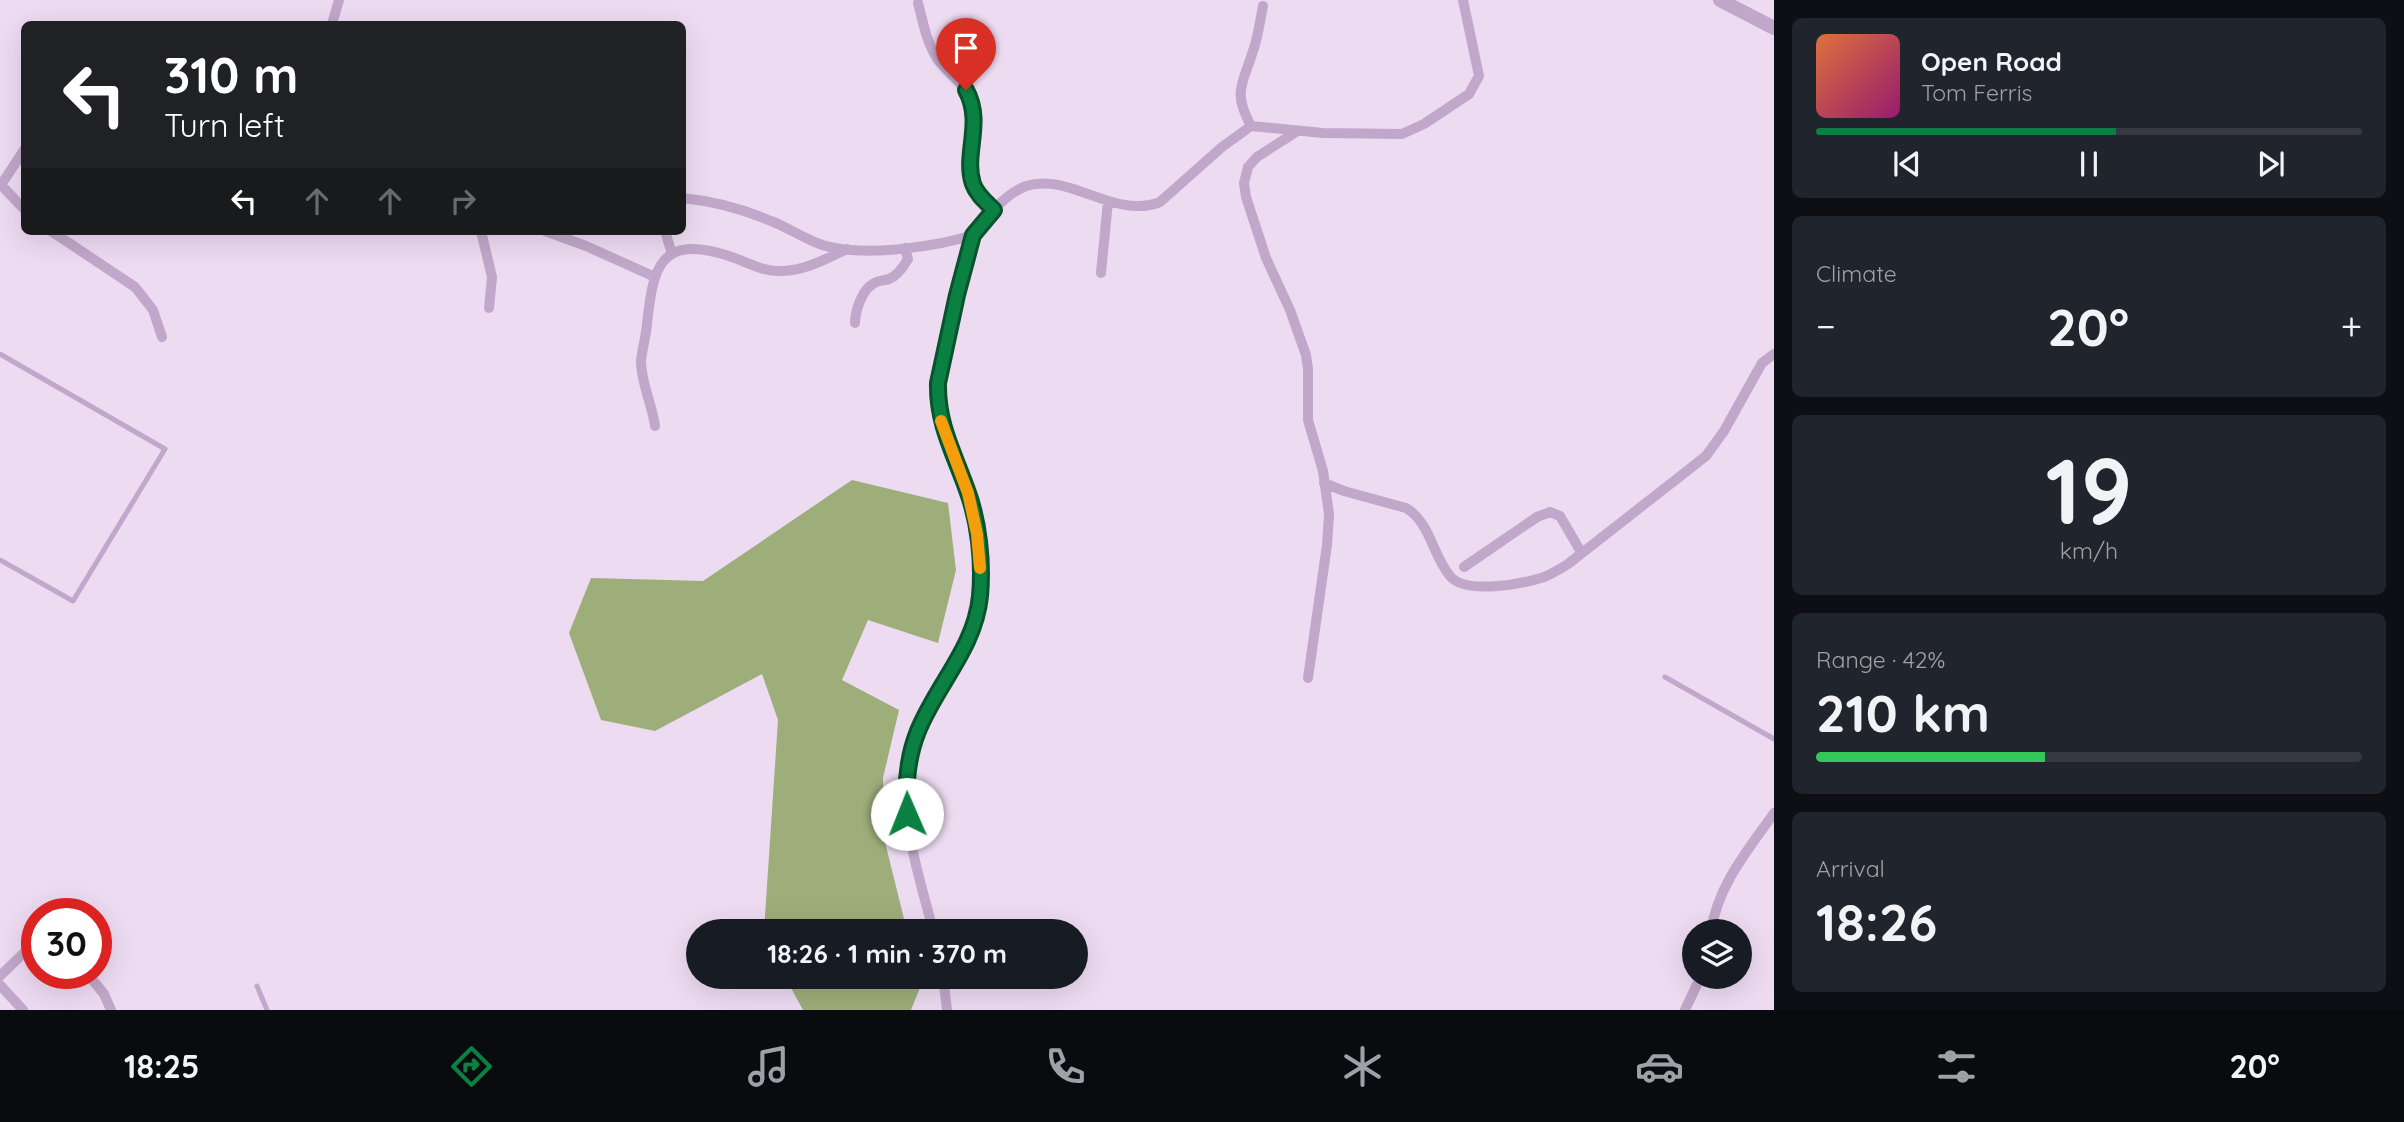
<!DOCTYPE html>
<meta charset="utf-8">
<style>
body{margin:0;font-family:Quicksand,sans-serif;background:#20242c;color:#f1f3f6;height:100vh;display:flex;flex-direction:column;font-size:26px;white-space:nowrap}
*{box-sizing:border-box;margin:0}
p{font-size:23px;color:#9ea1a6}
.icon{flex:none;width:38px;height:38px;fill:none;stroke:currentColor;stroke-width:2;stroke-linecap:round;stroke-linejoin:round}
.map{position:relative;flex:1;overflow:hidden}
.details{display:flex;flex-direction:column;gap:18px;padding:18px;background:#0d0f14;width:630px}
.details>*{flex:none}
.top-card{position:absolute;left:21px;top:21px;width:665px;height:214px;border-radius:10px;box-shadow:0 7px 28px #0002;background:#202124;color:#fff;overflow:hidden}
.tools{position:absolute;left:1682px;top:919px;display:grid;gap:14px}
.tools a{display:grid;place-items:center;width:70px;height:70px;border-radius:50%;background:#171b24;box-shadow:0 7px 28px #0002;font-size:35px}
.speed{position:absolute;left:21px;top:898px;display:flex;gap:14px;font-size:35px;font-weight:700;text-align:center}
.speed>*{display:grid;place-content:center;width:91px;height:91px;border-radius:50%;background:#171b24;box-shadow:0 7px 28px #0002;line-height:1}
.speed .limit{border:10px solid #d22;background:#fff;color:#111}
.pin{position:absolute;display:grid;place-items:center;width:60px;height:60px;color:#fff;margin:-72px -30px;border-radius:50% 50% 50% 0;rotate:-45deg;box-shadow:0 0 7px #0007}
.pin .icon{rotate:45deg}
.me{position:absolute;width:77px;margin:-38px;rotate:359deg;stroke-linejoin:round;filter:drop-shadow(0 0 5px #0008)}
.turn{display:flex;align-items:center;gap:24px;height:147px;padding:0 28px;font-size:32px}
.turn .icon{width:91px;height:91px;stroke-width:2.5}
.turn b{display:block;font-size:49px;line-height:60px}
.lanes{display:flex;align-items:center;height:66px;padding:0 28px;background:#0003;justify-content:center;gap:35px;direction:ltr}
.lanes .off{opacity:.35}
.big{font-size:52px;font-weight:800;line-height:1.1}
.details .card{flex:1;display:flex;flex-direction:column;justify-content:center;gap:10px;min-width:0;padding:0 24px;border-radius:10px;background:#20242c}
.details .dial{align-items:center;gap:0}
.dial b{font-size:91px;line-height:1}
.song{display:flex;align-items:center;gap:21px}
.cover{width:84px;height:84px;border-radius:10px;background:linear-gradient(135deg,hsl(20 70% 55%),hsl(320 70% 35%))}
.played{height:7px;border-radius:4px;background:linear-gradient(90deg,#0b8043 55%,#363941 55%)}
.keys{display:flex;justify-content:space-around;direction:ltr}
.heat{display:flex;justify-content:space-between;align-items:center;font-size:38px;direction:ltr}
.charge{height:10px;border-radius:5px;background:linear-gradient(90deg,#34c759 42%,#363941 0)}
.trip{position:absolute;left:686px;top:919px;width:402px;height:70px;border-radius:35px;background:#171b24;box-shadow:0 7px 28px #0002;font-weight:800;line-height:70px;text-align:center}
.dock{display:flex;height:112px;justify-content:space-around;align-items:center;background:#090b0e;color:#9ea1a6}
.dock .icon{width:49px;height:49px}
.dock .active{color:#0b8043}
.dock b{font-size:32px;color:#f1f3f6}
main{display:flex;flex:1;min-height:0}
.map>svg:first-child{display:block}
.water{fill:#9dae7a}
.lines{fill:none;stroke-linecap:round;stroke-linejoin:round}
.service{stroke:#c1a7ca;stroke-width:5}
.minor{stroke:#c1a7ca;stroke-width:10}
.tertiary{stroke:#c1a7ca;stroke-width:14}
.route-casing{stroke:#07532c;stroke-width:18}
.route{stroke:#0b8043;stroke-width:12}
.slow{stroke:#f59e0b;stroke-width:12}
</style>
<main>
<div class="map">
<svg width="1774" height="1010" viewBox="0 0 1774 1010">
<rect width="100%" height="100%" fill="#eddbf2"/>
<path class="water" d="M852 480 948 503 956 570 938 643 868 620 842 680 899 710 883 778V834L907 931H764L778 720 762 674 655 731 601 720 569 633 591 578 703 581Z
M785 977H918L920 988 911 1010H803Z"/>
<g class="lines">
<path class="service" d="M0 354 165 449 73 601 0 560
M1665 677 1774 739
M257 986 267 1010"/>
<path class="minor" d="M918 3C923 22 927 44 938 60 948 74 967 85 972 103 985 148 952 167 994 210
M332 24 339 0
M1251 126C1232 91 1243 84 1253 51 1258 37 1260 21 1263 6
M1296 132 1257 157 1248 167 1244 183 1246 197 1266 258 1290 310 1306 355 1308 369V420L1323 471 1329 514 1327 545 1308 678
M1 185 24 150
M1 185 24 209
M682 198C713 201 743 209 771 221 792 229 811 244 835 248 874 255 935 247 973 235
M51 231 135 287 153 310 162 337
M481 231 492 277 489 308
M545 231 586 246 655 277
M665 231 672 254
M1101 273 1108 201
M855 323C855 311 862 290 873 284 878 280 884 281 889 279 897 276 904 266 908 259L905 248
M655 426C652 404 641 383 641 361 642 349 646 337 647 324 653 267 660 235 726 255 746 261 761 272 782 271 807 270 825 259 847 249
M1324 483 1344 491 1406 508C1431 523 1432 555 1450 576 1465 595 1523 584 1544 577 1552 574 1560 569 1568 564L1706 456 1724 431 1762 363 1774 354
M1464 567 1537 517 1550 512 1560 516 1581 552
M933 931C917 865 890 796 919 729 941 675 979 644 981 580 982 552 977 518 968 491 959 467 946 443 940 417 933 387 945 358 951 329 957 299 960 264 973 236 976 229 983 221 988 215 998 205 1012 191 1026 186 1070 172 1114 220 1160 202L1222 147 1251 126 1323 133 1402 134 1424 124 1469 94 1479 76 1463 0
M1711 931C1718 885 1748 850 1774 813
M87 973 104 994 111 1010
M0 976 31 946 37 944
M943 976 947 1010
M0 985 23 1010
M1685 1010 1701 976"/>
<path class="tertiary" d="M1720 0 1774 28"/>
</g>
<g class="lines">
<defs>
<path id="route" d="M907 814C905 785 907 758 918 731 937 684 975 648 980 596 983 562 979 522 967 490 954 453 937 424 938 383L957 295 973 235 994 210C986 202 977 195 973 184 963 154 984 123 966 90"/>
</defs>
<use href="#route" class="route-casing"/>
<use href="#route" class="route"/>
<path class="slow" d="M941 421 968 493 977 534 980 568"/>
</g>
</svg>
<div class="tools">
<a><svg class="icon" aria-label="layers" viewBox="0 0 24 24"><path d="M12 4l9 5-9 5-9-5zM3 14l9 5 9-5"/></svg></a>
</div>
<div class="speed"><div class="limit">30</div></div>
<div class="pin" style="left:966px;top:90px;background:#d93025"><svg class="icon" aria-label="arrive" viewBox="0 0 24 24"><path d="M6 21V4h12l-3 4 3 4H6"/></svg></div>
<svg class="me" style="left:907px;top:814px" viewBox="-20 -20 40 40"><circle r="19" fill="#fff"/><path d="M0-13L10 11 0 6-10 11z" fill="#0b8043"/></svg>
<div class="trip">18:26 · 1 min · 370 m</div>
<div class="top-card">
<div class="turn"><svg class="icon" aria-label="left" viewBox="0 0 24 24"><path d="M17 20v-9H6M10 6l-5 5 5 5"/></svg><div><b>310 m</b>Turn left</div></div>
<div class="lanes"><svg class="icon" aria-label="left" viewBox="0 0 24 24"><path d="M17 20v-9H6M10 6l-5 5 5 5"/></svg><svg class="icon off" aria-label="ahead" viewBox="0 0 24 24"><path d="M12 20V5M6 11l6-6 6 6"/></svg><svg class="icon off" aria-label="ahead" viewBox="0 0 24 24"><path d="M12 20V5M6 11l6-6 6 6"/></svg><svg class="icon off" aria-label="right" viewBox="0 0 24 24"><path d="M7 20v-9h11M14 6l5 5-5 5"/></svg></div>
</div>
</div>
<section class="details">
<div class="card">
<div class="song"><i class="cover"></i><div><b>Open Road</b><p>Tom Ferris</p></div></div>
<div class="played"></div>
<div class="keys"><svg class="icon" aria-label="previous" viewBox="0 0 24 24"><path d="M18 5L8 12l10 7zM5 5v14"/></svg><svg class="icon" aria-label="pause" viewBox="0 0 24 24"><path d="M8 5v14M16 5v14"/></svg><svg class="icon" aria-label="next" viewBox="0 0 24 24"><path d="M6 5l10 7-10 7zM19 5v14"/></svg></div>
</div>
<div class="card"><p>Climate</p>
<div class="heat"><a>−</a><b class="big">20°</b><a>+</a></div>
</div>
<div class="card dial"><b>19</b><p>km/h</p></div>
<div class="card"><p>Range · 42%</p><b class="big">210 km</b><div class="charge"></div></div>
<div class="card"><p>Arrival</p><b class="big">18:26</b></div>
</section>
</main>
<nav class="dock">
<b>18:25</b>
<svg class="icon active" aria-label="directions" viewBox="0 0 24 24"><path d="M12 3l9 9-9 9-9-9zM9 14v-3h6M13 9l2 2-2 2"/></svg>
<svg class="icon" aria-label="music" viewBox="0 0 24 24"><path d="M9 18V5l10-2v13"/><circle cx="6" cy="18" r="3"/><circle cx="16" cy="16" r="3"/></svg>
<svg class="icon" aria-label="phone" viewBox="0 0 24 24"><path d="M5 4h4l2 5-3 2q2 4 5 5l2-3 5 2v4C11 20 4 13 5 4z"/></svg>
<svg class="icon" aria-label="climate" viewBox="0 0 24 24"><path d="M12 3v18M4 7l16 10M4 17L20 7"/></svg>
<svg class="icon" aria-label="car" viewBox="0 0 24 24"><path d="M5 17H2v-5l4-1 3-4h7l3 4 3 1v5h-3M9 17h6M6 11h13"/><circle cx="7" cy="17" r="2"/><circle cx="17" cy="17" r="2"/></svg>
<svg class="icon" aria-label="filters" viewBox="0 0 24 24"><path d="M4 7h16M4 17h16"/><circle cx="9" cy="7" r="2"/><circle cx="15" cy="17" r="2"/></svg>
<b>20°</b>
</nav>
